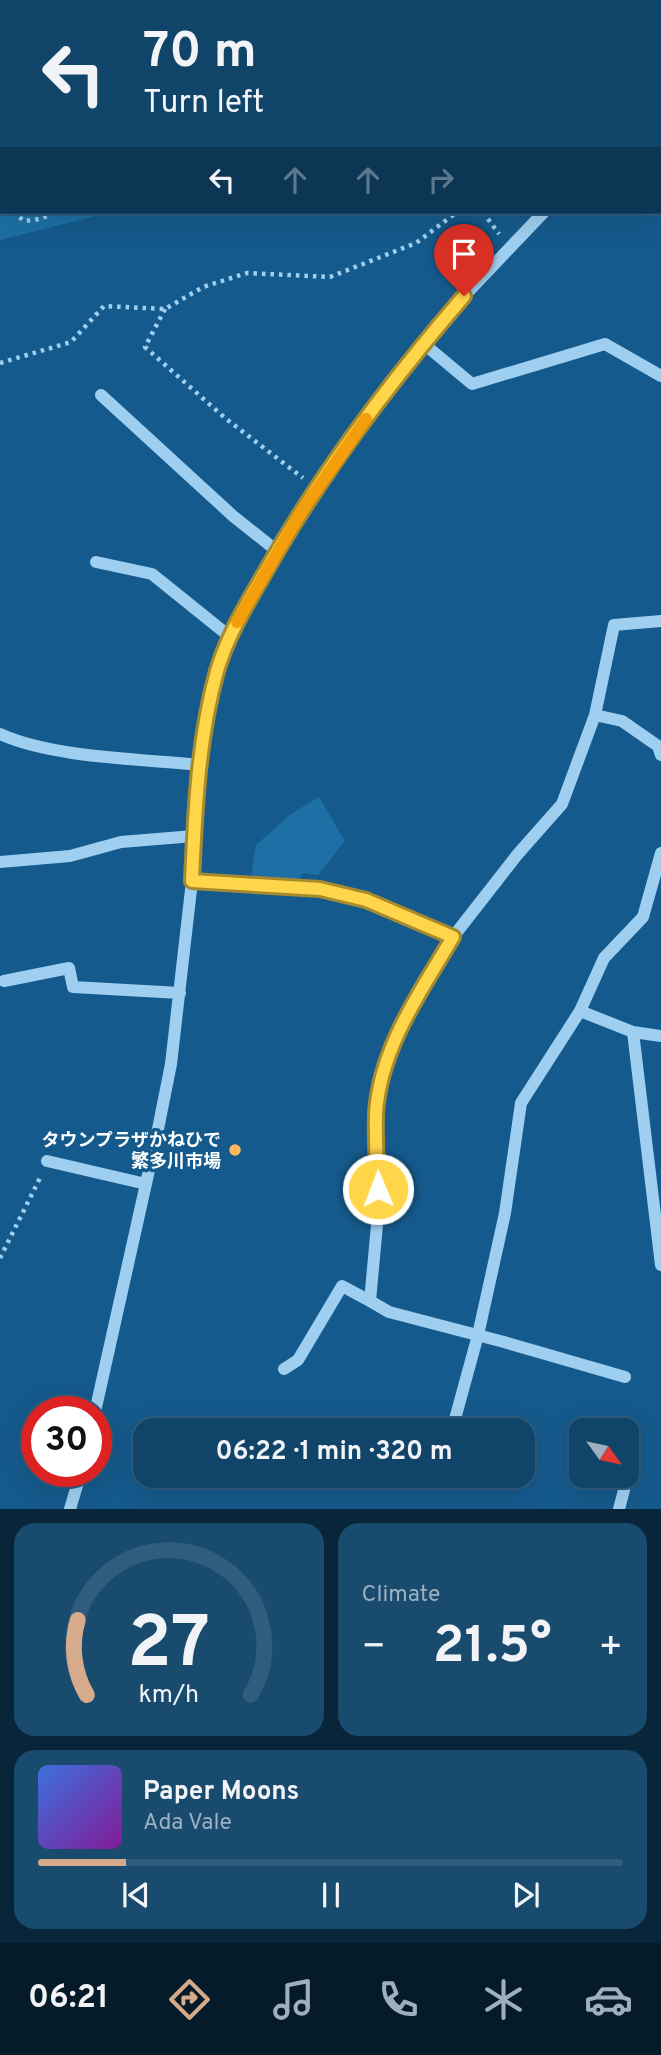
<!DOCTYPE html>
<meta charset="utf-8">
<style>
body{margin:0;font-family:Overpass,"Noto Sans JP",sans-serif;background:#194b6f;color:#f1f3f6;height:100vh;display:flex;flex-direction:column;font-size:26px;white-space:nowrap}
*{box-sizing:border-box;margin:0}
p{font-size:23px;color:#9cb0c0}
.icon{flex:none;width:38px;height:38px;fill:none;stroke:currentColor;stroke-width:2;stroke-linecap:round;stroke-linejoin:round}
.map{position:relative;height:1509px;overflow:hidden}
.sheet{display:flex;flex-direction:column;gap:14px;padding:14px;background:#09253a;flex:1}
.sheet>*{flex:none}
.top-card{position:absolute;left:0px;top:0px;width:662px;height:214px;box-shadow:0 7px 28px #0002,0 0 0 2px #305c7d;background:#104469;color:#f1f3f6;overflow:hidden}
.needle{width:46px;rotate:123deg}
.buttons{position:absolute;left:569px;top:1418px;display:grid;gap:14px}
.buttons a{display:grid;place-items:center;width:70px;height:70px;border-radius:14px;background:#104469;box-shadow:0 7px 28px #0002,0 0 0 2px #305c7d;font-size:35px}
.speed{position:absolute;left:21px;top:1396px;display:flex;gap:14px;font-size:35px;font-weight:700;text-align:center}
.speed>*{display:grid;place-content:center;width:91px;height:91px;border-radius:50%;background:#104469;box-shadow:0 7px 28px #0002,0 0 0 2px #305c7d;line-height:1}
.speed .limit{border:10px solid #d22;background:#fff;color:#111}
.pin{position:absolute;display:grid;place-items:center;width:60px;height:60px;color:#fff;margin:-72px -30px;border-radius:50% 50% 50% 0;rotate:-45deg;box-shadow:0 0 7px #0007}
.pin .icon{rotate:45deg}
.me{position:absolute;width:77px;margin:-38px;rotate:359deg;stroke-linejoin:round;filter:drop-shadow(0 0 5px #0008)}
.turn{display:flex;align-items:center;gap:24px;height:147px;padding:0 28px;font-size:32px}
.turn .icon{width:91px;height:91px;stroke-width:2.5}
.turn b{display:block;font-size:49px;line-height:60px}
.lanes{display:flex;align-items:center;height:66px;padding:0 28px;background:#0003;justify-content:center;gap:35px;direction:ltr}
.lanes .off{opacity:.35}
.big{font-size:52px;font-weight:700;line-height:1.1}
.sheet .widget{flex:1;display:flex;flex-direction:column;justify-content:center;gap:10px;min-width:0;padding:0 24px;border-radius:21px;background:#194b6f}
.sheet .dial{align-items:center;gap:0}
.dial svg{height:182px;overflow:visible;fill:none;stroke:#305c7d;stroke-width:7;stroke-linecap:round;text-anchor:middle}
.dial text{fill:#f1f3f6;stroke:none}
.song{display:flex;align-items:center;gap:21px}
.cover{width:84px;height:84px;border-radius:10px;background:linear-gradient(135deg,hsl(220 70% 55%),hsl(290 70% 35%))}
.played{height:7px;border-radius:4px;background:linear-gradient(90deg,#d6ab8b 15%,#305c7d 15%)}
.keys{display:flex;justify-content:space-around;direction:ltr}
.heat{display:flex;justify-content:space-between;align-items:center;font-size:38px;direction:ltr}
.sheet .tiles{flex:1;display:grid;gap:14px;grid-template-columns:1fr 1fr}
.widget:last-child{grid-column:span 2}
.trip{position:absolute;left:133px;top:1418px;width:402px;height:70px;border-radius:21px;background:#104469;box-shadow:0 7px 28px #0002,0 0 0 2px #305c7d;font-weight:700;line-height:70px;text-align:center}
.tab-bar{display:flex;height:112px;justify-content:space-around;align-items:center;background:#061b2a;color:#9cb0c0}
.tab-bar .icon{width:49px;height:49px}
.tab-bar .on{color:#d6ab8b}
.tab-bar b{font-size:32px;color:#f1f3f6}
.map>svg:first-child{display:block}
.green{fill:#1d6fa6}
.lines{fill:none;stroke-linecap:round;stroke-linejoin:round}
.stream{stroke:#91ccf3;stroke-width:8}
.path{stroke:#9fcff0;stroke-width:4.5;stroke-dasharray:3.5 5;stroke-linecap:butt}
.minor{stroke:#9fcff0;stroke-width:12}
.route-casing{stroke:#a68a30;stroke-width:18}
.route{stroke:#ffd54a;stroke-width:12}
.slow{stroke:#f59e0b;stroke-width:12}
.poi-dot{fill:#ffb95d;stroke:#155a8c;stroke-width:2.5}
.labels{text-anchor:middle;stroke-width:7;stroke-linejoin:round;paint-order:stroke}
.poi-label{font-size:18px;font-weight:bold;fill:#fff;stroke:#155a8c;text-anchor:end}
</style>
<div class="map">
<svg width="661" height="1509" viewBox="0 0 661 1509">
<rect width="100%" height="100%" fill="#155a8c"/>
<path class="green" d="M0 0 214 2H2V212H112L0 240Z
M319 797 345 841 318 875 303 873 297 882 251 876 256 845 291 814Z"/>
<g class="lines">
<path class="stream" d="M404 2 405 0
M0 189H2"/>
<path class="path" d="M205 0 206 2
M0 187 2 191
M13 212 24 221 40 219 56 212
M483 212 499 234
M165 309 145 347 225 418 303 478
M0 363 71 342 104 306 165 309 203 287 247 273 330 277 416 243 457 212
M0 1258 40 1178"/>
<path class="minor" d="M459 2V0
M660 138 661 137
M424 344 472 384 605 344 661 376
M101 395 233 516 277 551
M96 562 152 574 229 636
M595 715 622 721 658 746 661 755
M0 734C52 758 142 759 201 765
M661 853 643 917 604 958 580 1011 633 1032 661 1036
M0 862 70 856 121 842 194 836
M192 881 320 889 366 900 453 937
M4 981 69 968 73 987 180 993
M633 1032 661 1265
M47 1161 146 1184
M284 1369 298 1360 342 1286 370 1301
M625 1377 504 1342 389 1312 370 1301 378 1214 376 1111 385 1069 399 1029 453 937 517 855 562 804 595 715 614 625 661 621
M95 1412 156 1139 171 1064 192 881 201 765 210 699 229 636 301 512 372 410 464 296 544 212
M452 1430 478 1335 505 1213 521 1103 580 1011
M70 1509 81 1472
M619 1509 624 1490"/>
</g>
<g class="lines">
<defs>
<path id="route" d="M378 1189C377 1164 375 1138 376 1113 380 1048 421 991 453 937L366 900 320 889 192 881C195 812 198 739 217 671 227 637 245 607 263 576 319 476 389 383 464 296"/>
</defs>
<use href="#route" class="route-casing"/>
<use href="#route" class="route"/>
<path class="slow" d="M237 622 301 512 366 419"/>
</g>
<circle class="poi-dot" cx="235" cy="1150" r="7"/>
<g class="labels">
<g class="poi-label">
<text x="221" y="1146">タウンプラザかねひで<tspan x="221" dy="21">繁多川市場</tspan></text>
</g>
</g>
</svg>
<div class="buttons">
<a><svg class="needle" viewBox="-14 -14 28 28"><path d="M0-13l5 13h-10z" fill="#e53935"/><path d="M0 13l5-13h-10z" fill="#9cb0c0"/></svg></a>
</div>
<div class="speed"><div class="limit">30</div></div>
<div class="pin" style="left:464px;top:296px;background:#d93025"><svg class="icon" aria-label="arrive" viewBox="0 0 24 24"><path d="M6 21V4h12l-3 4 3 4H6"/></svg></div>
<svg class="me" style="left:378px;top:1189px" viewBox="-20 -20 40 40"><circle r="17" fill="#ffd54a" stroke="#fff" stroke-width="3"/><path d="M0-11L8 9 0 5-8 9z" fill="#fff"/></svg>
<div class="trip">06:22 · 1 min · 320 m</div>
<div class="top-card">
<div class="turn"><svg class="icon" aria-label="left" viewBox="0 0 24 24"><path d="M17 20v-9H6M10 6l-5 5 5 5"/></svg><div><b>70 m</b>Turn left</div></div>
<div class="lanes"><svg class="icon" aria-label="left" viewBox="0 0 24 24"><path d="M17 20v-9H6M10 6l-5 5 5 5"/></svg><svg class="icon off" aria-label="ahead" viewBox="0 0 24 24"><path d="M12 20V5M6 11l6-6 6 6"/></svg><svg class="icon off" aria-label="ahead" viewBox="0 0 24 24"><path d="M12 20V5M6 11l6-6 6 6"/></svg><svg class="icon off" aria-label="right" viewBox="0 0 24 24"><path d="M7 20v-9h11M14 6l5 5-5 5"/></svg></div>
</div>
</div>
<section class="sheet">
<div class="tiles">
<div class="widget dial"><svg viewBox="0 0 100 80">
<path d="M14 69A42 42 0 1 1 86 69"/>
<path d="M14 69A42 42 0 0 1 10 36" stroke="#d6ab8b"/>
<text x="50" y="56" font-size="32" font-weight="700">27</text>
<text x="50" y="72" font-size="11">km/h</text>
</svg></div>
<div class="widget"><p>Climate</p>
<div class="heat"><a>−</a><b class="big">21.5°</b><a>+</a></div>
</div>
<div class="widget">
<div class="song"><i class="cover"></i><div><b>Paper Moons</b><p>Ada Vale</p></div></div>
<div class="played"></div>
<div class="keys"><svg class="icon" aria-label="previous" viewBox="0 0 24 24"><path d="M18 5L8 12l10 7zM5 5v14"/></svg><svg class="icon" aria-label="pause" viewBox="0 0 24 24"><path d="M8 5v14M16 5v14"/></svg><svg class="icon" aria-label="next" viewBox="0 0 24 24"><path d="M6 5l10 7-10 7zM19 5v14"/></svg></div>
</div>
</div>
</section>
<nav class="tab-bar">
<b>06:21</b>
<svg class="icon on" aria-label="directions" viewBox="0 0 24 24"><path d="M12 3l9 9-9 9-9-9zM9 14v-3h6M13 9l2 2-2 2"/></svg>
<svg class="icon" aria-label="music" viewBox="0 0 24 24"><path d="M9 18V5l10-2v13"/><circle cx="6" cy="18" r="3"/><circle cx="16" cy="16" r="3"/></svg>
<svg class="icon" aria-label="phone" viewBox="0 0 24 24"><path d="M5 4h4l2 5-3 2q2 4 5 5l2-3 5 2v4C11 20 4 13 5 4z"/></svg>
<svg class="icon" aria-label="climate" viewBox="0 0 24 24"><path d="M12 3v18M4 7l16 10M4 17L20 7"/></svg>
<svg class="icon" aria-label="car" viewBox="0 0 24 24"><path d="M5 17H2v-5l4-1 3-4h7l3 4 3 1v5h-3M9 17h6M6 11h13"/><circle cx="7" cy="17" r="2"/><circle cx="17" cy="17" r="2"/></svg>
</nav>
